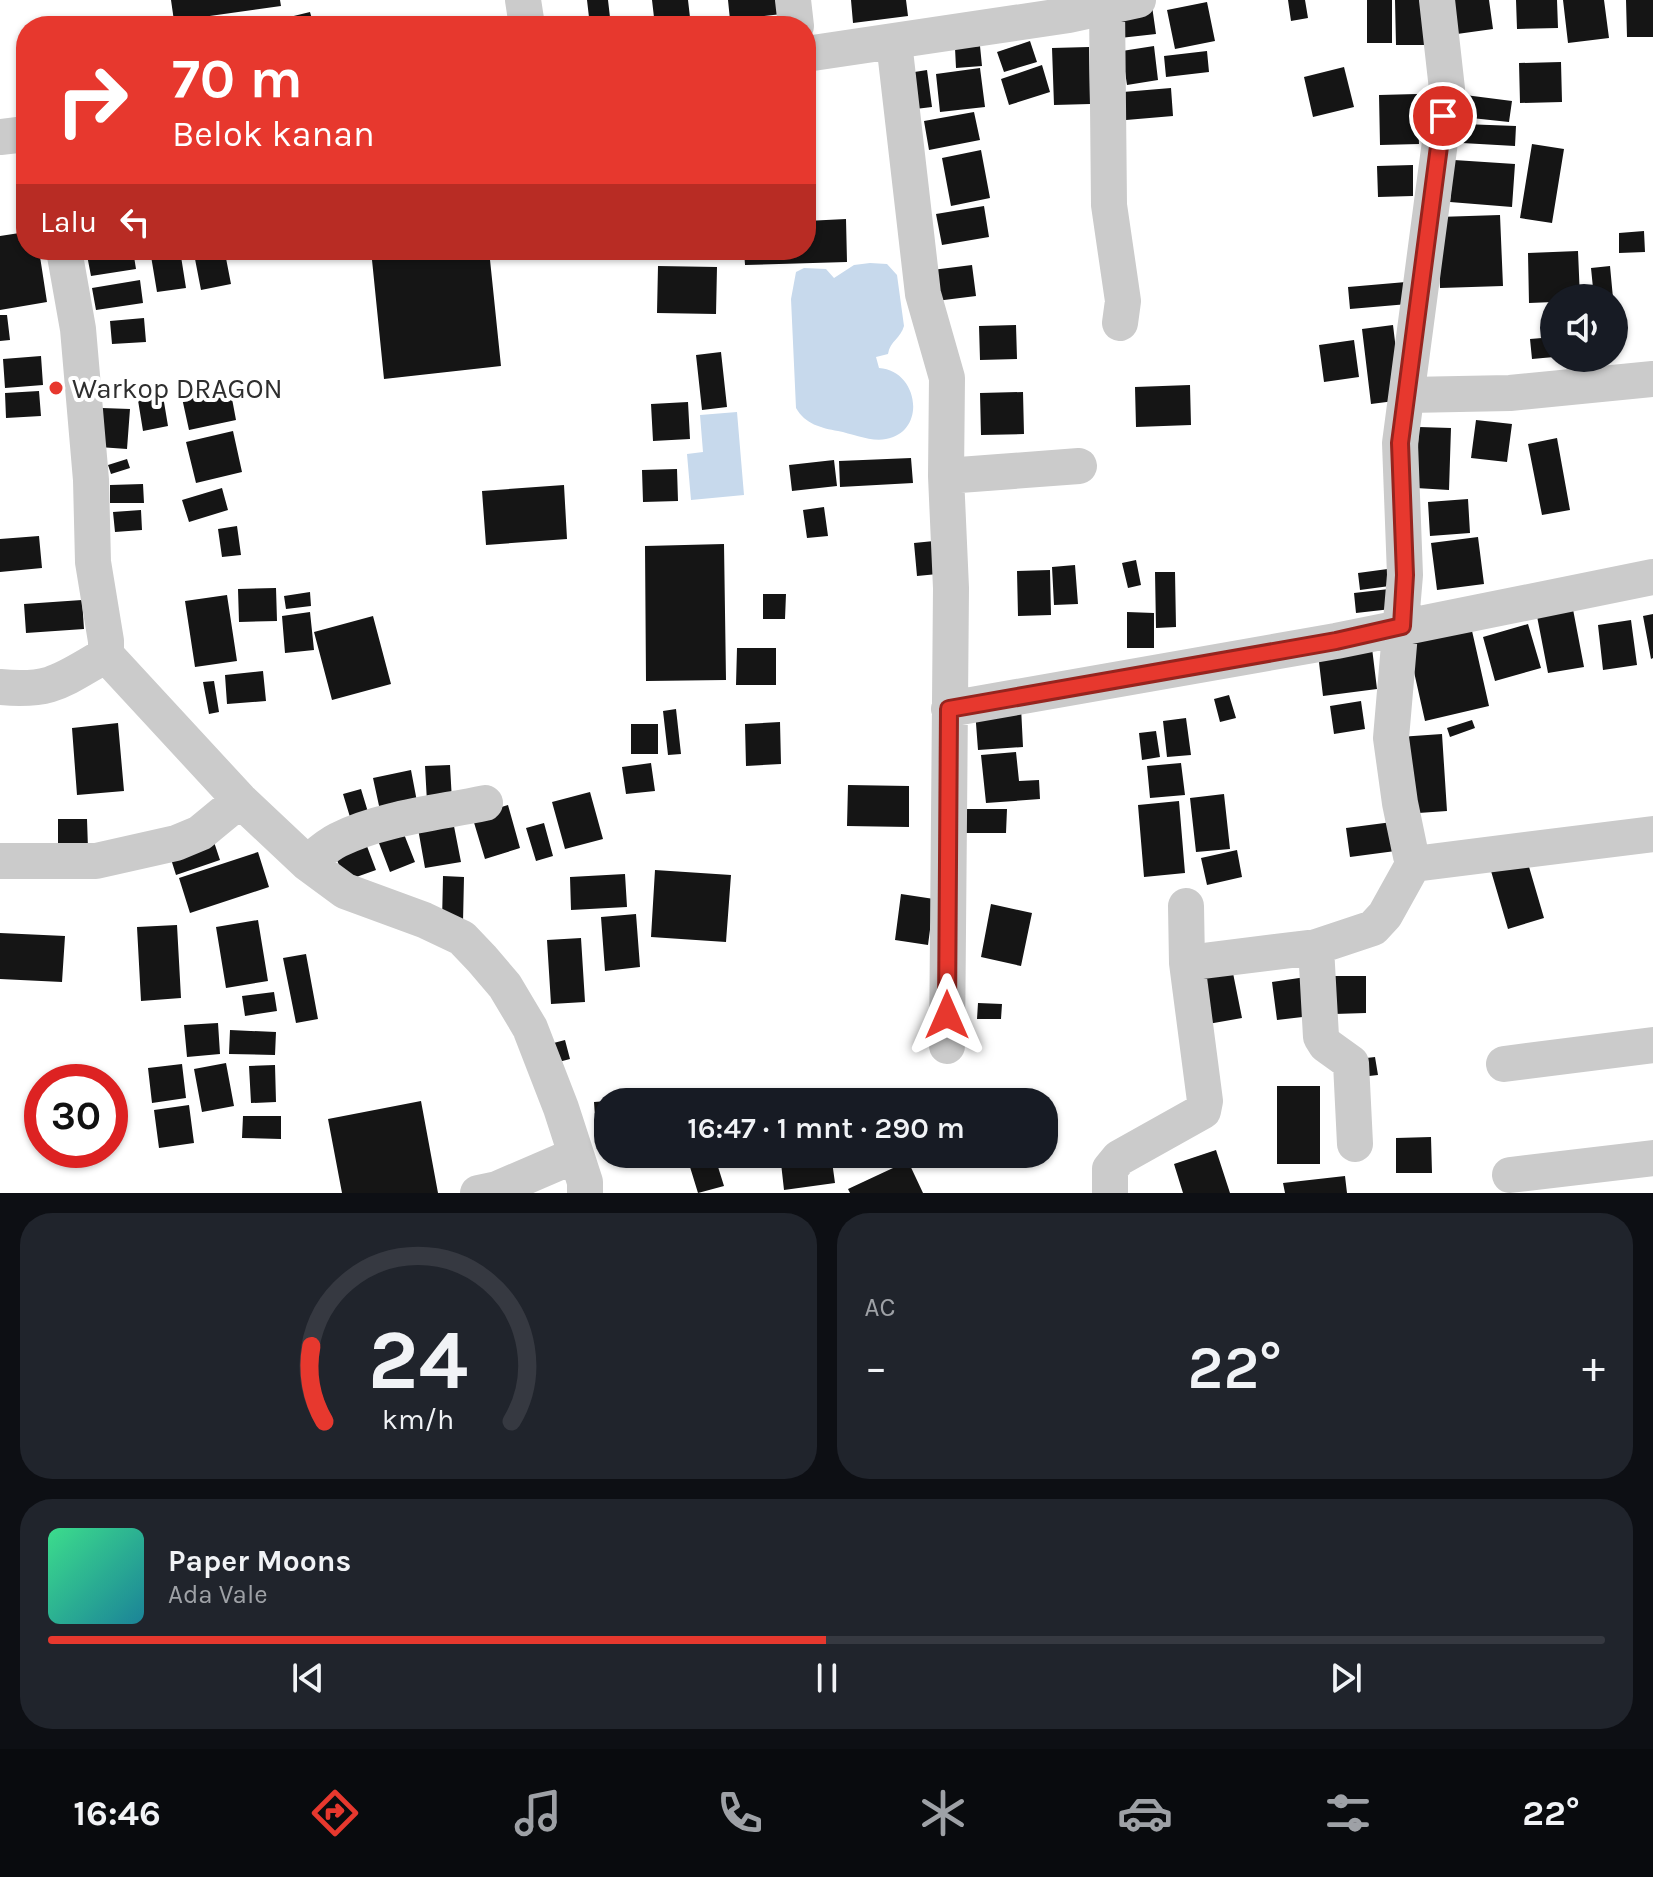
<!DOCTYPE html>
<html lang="id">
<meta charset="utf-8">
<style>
body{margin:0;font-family:Karla,sans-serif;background:#20242c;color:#f1f3f6;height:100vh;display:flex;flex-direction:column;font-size:30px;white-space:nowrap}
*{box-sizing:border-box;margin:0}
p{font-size:26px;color:#9ea1a6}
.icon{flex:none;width:44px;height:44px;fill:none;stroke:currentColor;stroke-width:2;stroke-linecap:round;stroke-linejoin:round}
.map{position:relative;height:1193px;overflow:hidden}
.panel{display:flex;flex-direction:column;gap:20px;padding:20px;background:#0d0f14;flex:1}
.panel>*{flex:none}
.banner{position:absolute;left:16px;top:16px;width:800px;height:244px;border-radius:32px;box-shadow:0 2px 6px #0004;background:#e7382e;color:#fff;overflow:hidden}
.fabs{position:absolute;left:1540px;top:284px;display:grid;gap:16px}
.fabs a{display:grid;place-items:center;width:88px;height:88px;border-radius:50%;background:#171b24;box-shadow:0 2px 6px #0004;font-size:40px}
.speed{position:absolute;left:24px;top:1064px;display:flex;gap:16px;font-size:40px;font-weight:700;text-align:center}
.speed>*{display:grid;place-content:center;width:104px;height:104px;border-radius:50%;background:#171b24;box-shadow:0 2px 6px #0004;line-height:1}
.speed .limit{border:12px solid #d22;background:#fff;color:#111}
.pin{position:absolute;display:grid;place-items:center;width:68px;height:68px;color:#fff;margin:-34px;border:4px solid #fff;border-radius:50%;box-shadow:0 2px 8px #0007}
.me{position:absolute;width:88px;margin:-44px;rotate:0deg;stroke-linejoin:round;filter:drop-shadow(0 0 6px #0008)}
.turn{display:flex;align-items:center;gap:28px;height:168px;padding:0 24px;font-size:36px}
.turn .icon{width:104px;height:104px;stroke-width:2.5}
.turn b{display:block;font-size:56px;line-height:68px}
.then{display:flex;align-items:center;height:76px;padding:0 24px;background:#0003;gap:16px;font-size:30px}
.big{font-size:60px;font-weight:600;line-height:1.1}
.panel .tile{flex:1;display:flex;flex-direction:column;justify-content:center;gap:12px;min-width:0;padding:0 28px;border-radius:32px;background:#20242c}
.panel .dial{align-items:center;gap:0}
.dial svg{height:208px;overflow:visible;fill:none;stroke:#363941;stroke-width:7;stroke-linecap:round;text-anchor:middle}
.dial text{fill:#f1f3f6;stroke:none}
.song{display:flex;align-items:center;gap:24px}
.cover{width:96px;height:96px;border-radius:12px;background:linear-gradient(135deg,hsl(150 70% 55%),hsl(190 70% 35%))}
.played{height:8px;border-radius:4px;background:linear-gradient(90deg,#e7382e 50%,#363941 50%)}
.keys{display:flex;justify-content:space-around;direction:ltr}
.heat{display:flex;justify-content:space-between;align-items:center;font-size:44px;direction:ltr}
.panel .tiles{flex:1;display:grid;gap:20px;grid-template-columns:1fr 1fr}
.tile:last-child{grid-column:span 2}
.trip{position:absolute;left:594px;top:1088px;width:464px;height:80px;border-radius:32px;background:#171b24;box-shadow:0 2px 6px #0004;font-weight:600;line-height:80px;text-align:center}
.tabs{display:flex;height:128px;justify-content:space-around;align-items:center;background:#090b0e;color:#9ea1a6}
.tabs .icon{width:56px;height:56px}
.tabs .on{color:#e7382e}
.tabs b{font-size:36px;color:#f1f3f6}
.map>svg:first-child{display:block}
.water{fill:#c7d9ec}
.building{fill:#151515}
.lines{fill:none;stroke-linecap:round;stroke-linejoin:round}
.minor{stroke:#cbcbcb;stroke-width:36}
.route-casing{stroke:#96241e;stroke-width:20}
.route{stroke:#e7382e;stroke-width:14}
.poi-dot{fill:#e7382e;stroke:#fff;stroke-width:3}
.labels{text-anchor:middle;stroke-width:8;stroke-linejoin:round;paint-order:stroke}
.poi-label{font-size:28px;fill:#2e2e2e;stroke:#fff;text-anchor:start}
</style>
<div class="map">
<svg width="1653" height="1193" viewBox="0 0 1653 1193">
<rect width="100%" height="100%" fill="#fff"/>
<path class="water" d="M870 263 887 264 897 275 904 326C901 338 890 341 888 354L876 357 879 368C918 370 928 431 886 439 871 442 853 434 838 431 821 428 805 424 796 408L791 299 796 272 804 268 826 269 834 278 854 265Z
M737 412 744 495 691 500 687 454 703 452 700 415Z"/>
<path class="building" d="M171 0H280L281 6 174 21Z
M587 0H608L611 26H590Z
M652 0H688L691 26H655Z
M728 0H781L782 14 730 20Z
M851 0H906L908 16 853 23Z
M1288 0H1305L1308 18 1291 21Z
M1367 0H1392V43H1367Z
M1395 0H1429V45H1396Z
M1453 0H1489L1493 29 1457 34Z
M1516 0H1557L1558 28 1517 29Z
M1563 0H1604L1609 38 1568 43Z
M1626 0H1653V37H1627Z
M1207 2 1215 41 1175 49 1167 10Z
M1152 6 1156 34 1120 38 1117 10Z
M310 12 314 26H257V25Z
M1030 41 1037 62 1004 72 997 52Z
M980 46 982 66 956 68 955 48Z
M1154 46 1158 80 1127 85 1122 51Z
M1089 47 1090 104 1054 105 1052 48Z
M1207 51 1209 72 1166 77 1164 56Z
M1561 62 1562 102 1520 103 1519 63Z
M1042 65 1050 92 1009 105 1001 79Z
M1344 67 1354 107 1313 117 1304 77Z
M980 68 985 107 940 112 936 74Z
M927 70 932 107 907 110 902 74Z
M1171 88 1173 116 1126 120 1123 92Z
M1417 94 1419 144 1380 145 1379 95Z
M1465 95 1512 101 1509 122 1462 117Z
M974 112 980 140 929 150 924 121Z
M1463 124 1516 126 1515 146 1462 143Z
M1532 144 1564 149 1552 223 1520 218Z
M981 150 990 198 951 206 942 158Z
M1454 160 1515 164 1512 207 1450 202Z
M1413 165V196L1378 197 1377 166Z
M984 206 989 237 942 245 936 214Z
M1500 215 1503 286 1440 288 1438 217Z
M846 219 847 262 745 265 744 250H806V221Z
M1644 231 1645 252 1619 253V233Z
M26 232V250H39L47 302 0 310V236Z
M86 250H133L136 269 91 276Z
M150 250H180L186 288 157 292Z
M371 250H489L501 366 384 379Z
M1578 251 1580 298H1554V302L1529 303 1528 253Z
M225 253 231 284 201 290 195 259Z
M972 265 976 296 936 301 932 270Z
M658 266 717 267 716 314 657 313Z
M1610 266 1613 298H1594L1591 268Z
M140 280 143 303 96 310 92 288Z
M1406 282 1408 304 1350 309 1348 287Z
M0 315H7L10 340 0 341Z
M144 318 146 342 112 344 110 321Z
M1016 325 1017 359 980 360 979 326Z
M1393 325 1402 400 1371 404 1362 329Z
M1554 337V357L1532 359 1530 339Z
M1354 340 1359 377 1324 382 1319 345Z
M721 352 727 407 702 410 696 355Z
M41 356 43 385 5 388 3 359Z
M161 384 168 426 143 431 136 388Z
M1190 385 1191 425 1136 427 1135 387Z
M230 388 236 420 189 430 182 398Z
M39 391 41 416 6 418 5 393Z
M1023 392 1024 434 981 435 980 393Z
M688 402 690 439 653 441 651 404Z
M102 408 130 409 127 449 99 447Z
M1476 420 1512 424 1507 462 1471 458Z
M1419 427 1451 428 1449 490 1416 488Z
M233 431 242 472 196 483 186 442Z
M1557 438 1570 510 1542 515 1528 444Z
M911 458 913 483 840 487 839 461Z
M127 459 130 468 111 474 108 465Z
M834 460 837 486 792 491 789 465Z
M677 469 678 501 643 502 642 470Z
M143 484 144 503H110V485Z
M564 485 567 539 486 545 482 491Z
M222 488 228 510 189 522 182 500Z
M1468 499 1470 533 1430 536 1428 502Z
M824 507 828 536 807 538 803 510Z
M141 510 142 530 115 532 113 512Z
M237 526 241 555 222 557 218 529Z
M39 536 42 568 0 572V539Z
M1478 537 1484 584 1437 590 1431 543Z
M944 540 948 573 917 576 914 543Z
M724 544 726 680 646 681 645 546Z
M1136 560 1141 585 1128 588 1122 563Z
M1075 565 1078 604 1054 605 1052 567Z
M1395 568 1397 585 1360 590 1358 573Z
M1050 570 1051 615 1018 616 1017 571Z
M1155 572H1175L1176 627 1156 628Z
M276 588 277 621 239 622 238 589Z
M1398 588 1400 608 1356 613 1354 593Z
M310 592 311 606 286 609 284 596Z
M763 594H786L785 619H763Z
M227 595 237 661 195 667 185 601Z
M82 600 84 629 26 633 24 604Z
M1572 604 1584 667 1548 673 1536 611Z
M310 612 314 650 285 653 282 616Z
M1127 612 1154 613V648H1127Z
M1653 614V658L1651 659 1643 616Z
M373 616 391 684 332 700 314 632Z
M1631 620 1637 665 1603 670 1598 625Z
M1470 622 1489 706 1425 721 1406 636Z
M1528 624 1541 668 1495 681 1483 637Z
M737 648H776V685H736Z
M1372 648 1377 689 1323 696 1318 654Z
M263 671 266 701 227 704 225 675Z
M214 681 219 712 209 714 203 682Z
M1229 695 1236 718 1220 722 1214 699Z
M1361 701 1365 729 1334 734 1330 706Z
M1021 707 1023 747 978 750 975 710Z
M676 709 681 754 668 755 663 711Z
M1186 718 1191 755 1167 757 1163 721Z
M1472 720 1475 728 1450 737 1447 728Z
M780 722 781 764 746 766 745 724Z
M118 723 124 791 77 795 72 728Z
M631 724H658V754H631Z
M1156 731 1160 757 1142 760 1139 733Z
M1442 734 1447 811 1404 814 1399 737Z
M1016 752 1019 781 1039 780 1040 799 986 803 981 755Z
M651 763 655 791 626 794 622 767Z
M1181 763 1185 795 1150 798 1147 766Z
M450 765 452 801 427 802 425 766Z
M411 770 418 807 381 815 373 778Z
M848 785 909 786V827L847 826Z
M361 789 371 822 353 827 343 794Z
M590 792 603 839 565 849 552 802Z
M1224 794 1230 849 1196 852 1190 798Z
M1179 801 1185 873 1144 877 1138 805Z
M508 805 520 848 485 859 472 816Z
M959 809H1007L1006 833H959Z
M452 816 461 862 425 868 417 823Z
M58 819H87L88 849 58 850Z
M1400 821 1403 850 1350 857 1346 828Z
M544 823 553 856 536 861 526 828Z
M402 829 415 862 390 872 377 838Z
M365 841 376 870 345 881 334 852Z
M214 842 220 860 176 875 170 856Z
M1237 850 1242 877 1207 885 1201 858Z
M258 852 269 887 190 913 179 878Z
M1527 860 1544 918 1508 929 1491 871Z
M655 870 731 875 726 942 651 937Z
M625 874 627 907 571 910 570 877Z
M443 876 464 877 463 922H442Z
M901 894 934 899 928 945 895 940Z
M991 904 1032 913 1021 966 981 957Z
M636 914 640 967 605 971 601 917Z
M258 920 268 981 226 988 216 927Z
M177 925 181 998 141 1001 137 927Z
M0 933 65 936 62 982 0 979Z
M581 938 585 1002 551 1004 547 940Z
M306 954 318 1019 296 1023 283 958Z
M1231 963 1242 1018 1208 1024 1198 970Z
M1334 976H1366V1013L1334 1014Z
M1306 977 1311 1016 1277 1020 1272 982Z
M274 992 277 1011 245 1016 242 996Z
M978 1003 1002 1004 1001 1019H977Z
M218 1023 220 1054 187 1057 184 1025Z
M230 1030 276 1032 275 1055 229 1054Z
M565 1040 570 1059 551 1064 546 1045Z
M1375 1057 1378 1075 1360 1077 1358 1059Z
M226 1063 234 1106 202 1112 194 1069Z
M182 1064 186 1098 152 1103 148 1068Z
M275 1065 276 1102 251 1103 249 1066Z
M1277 1086H1320V1164H1277Z
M662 1091 665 1102H638L637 1097Z
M421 1101 438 1193H342L328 1119Z
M608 1101V1146L597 1147 594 1102Z
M189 1105 194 1143 159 1148 154 1110Z
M243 1116H281V1139L242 1138Z
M1431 1137 1432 1173H1396V1138Z
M1216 1150 1230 1193H1183L1174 1164Z
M649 1154H676L677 1159 651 1165Z
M686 1154H714L724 1186 698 1193Z
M780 1154H831L835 1183 784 1190Z
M908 1161 923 1193H850L848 1189Z
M1345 1176 1347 1193H1285L1283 1183Z"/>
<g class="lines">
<path class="minor" d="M523 0 527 26
M793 0 796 26
M1437 0 1447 89 1400 443 1405 575 1391 738 1400 803 1411 856 1422 863 1653 834
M1107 6 1109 205 1123 301 1120 323
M894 42 923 294 947 378 946 476 951 588 947 1046
M806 54 1069 15 1138 0
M0 137 26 134
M64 250 78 329 91 480 93 562 106 641V655L240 800 307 863 345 891 424 920 462 938 482 959 505 986 530 1028 561 1108 585 1182V1193
M1408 395 1510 393 1653 379
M946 476 1079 466
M0 687C52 692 62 680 106 655
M949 709 1336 641 1653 577
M0 861H96L176 843 200 833 240 800
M307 863C317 855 326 846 338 840 382 818 437 813 485 803
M1316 947 1321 1037 1326 1045 1351 1063 1355 1144
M1187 963 1316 947 1373 928 1385 915 1415 861
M1504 1064 1653 1045
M1510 1175 1653 1158
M478 1193 497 1189 576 1155
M1110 1193V1169L1119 1158 1203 1111 1205 1101 1187 963 1186 906"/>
</g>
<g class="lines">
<defs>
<path id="route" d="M947 1015 949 709 1336 641 1402 626 1405 575 1400 443 1443 116"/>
</defs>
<use href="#route" class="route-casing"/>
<use href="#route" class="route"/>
</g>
<circle class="poi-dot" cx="56" cy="388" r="8"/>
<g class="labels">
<g class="poi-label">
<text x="72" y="398">Warkop DRAGON</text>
</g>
</g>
</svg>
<div class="fabs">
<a><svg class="icon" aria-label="sound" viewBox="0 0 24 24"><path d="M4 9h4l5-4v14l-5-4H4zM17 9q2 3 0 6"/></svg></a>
</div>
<div class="speed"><div class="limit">30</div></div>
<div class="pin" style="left:1443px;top:116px;background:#d93025"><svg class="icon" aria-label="arrive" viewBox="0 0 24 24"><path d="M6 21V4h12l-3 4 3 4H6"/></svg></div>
<svg class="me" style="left:947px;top:1015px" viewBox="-20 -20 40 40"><path d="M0-17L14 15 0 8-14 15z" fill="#e7382e" stroke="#fff" stroke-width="4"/></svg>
<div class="trip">16:47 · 1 mnt · 290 m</div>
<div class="banner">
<div class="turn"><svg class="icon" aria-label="right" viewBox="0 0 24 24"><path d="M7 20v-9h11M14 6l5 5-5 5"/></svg><div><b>70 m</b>Belok kanan</div></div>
<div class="then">Lalu<svg class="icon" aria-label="left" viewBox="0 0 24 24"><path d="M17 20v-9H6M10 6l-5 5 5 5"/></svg></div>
</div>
</div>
<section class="panel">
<div class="tiles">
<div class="tile dial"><svg viewBox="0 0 100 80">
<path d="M14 69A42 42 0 1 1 86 69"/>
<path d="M14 69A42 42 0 0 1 9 40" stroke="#e7382e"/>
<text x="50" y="56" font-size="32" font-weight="700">24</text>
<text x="50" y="72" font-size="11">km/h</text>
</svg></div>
<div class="tile"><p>AC</p>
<div class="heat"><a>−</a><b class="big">22°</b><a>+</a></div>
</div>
<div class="tile">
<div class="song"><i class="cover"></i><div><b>Paper Moons</b><p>Ada Vale</p></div></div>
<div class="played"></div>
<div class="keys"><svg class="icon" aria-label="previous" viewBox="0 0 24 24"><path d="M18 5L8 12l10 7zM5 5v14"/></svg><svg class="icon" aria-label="pause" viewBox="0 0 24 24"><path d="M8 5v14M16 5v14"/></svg><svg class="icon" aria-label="next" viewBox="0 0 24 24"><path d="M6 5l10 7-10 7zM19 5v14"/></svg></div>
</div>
</div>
</section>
<nav class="tabs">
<b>16:46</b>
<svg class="icon on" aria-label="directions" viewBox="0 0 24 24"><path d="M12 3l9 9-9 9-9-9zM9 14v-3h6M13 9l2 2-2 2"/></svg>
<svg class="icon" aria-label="music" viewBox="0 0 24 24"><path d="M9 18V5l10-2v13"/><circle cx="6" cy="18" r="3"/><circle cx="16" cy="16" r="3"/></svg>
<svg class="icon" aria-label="phone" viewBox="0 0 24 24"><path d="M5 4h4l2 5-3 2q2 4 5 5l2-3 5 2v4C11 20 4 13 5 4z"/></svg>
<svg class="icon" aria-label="climate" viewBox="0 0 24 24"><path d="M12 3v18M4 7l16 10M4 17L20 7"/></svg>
<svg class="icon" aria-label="car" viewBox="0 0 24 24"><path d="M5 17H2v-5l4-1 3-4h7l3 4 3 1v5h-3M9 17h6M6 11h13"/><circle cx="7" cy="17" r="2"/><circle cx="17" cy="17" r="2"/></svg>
<svg class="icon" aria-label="filters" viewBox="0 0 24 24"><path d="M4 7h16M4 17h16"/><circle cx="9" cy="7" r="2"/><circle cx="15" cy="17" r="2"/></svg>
<b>22°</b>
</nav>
